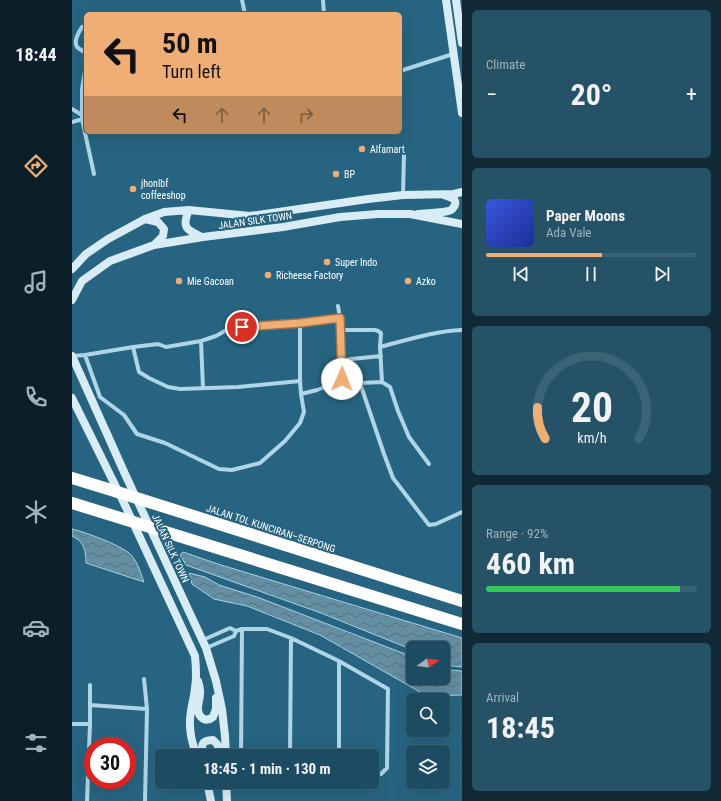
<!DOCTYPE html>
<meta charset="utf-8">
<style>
body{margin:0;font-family:"Roboto Condensed",sans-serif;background:#255267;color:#f1f3f6;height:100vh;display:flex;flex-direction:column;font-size:15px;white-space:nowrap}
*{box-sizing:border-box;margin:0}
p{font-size:13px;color:#a0b3bd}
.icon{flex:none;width:22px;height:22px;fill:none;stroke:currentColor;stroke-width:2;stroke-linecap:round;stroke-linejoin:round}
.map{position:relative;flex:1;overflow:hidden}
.sheet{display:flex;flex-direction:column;gap:10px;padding:10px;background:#102935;width:259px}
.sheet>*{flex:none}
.guide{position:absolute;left:12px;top:12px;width:318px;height:122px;border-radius:6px;box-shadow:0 4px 16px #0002,0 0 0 1px #3b6376;background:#efae75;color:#111;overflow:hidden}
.needle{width:26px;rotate:76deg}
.controls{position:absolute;left:334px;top:641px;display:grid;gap:8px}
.controls a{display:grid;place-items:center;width:44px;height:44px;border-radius:6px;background:#1d4b61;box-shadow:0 4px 16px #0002,0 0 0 1px #3b6376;font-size:20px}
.speed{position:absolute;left:12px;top:737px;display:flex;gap:8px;font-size:20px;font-weight:700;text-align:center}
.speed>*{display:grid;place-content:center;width:52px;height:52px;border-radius:50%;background:#1d4b61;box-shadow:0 4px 16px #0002,0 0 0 1px #3b6376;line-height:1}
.speed .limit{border:6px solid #d22;background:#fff;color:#111}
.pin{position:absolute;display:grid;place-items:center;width:34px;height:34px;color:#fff;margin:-17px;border:2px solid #fff;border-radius:50%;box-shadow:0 1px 4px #0007}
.me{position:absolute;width:44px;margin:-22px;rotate:1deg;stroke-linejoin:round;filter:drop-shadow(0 0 3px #0008)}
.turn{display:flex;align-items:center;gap:14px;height:84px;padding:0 12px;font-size:18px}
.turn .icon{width:52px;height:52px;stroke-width:2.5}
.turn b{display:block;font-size:28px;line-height:34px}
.lanes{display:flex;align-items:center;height:38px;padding:0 12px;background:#0003;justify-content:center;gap:20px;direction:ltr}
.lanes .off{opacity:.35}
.big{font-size:30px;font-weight:700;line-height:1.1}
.sheet .card{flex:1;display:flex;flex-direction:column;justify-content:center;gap:6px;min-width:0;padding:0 14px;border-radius:6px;background:#255267}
.sheet .dial{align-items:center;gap:0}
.dial svg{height:104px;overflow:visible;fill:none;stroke:#3b6376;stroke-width:7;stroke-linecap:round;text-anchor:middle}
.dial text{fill:#f1f3f6;stroke:none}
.song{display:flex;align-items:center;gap:12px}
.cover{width:48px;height:48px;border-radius:6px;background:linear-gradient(135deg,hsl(230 70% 55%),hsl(230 70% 35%))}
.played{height:4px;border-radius:2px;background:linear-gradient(90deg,#efae75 55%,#3b6376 55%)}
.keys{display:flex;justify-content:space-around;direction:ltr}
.heat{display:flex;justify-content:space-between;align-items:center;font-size:22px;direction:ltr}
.charge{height:6px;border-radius:3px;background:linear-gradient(90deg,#34c759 92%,#3b6376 0)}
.trip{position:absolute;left:83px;top:749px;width:224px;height:40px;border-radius:6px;background:#1d4b61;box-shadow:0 4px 16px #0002,0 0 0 1px #3b6376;font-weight:700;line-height:40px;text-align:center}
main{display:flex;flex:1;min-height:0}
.tab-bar{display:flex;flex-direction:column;width:72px;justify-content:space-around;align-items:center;background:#0c1e27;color:#a0b3bd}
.tab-bar .icon{width:28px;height:28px}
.tab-bar .current{color:#efae75}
.tab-bar b{font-size:18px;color:#f1f3f6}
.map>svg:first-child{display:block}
.water{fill:url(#water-waves);stroke:#a4d3e7}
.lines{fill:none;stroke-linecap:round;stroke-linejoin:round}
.minor{stroke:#afd5e6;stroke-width:4}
.secondary{stroke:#d8ecf6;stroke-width:8}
.motorway-bridge{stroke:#fff;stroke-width:12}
.route-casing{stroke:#9b714c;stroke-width:10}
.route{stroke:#efae75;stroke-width:7}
.poi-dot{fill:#efae75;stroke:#276481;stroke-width:1.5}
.labels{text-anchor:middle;stroke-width:4;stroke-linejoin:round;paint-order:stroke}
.poi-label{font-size:10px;fill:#fff;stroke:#276481;text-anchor:start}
.street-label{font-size:10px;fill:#fff;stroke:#276481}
</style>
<main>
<nav class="tab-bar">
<b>18:44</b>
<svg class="icon current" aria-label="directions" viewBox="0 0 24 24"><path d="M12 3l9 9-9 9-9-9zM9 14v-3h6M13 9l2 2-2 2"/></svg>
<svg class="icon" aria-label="music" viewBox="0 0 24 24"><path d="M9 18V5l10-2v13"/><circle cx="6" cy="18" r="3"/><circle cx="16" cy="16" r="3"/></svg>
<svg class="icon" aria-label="phone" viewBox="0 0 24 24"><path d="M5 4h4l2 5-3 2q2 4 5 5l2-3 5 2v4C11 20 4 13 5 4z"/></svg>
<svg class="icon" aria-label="climate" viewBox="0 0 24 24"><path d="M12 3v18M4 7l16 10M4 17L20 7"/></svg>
<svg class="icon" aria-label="car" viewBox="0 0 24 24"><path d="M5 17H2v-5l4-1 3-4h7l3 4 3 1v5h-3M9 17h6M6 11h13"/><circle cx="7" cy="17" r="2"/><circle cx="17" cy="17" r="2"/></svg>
<svg class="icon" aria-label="filters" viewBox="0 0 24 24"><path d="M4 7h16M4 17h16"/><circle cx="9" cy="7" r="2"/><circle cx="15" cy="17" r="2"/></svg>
</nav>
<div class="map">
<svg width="390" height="801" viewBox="0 0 390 801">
<defs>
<pattern id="water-waves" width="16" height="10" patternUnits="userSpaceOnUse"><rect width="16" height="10" fill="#648ea2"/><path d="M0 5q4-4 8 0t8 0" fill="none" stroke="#5a7480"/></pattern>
</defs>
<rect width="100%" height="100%" fill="#276481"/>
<path class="water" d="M0 529C13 532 52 546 60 556 66 563 69 574 72 582L14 563C14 551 12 541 0 536Z
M111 552 149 565 390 638V667L380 666 371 662V648H341V650L249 613 114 565 108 555Z
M117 573 133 577 147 585 185 597 341 657V678H371V667L378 670 390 671V695L355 696 248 635 175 606 142 599 120 584Z"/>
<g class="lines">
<path class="minor" d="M170 0 173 14
M251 0 252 14
M14 26 10 27C7 32 1 41 5 47 7 49 11 51 14 53
M14 65 10 89V119L22 174
M328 71 381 54
M0 109 10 115
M0 122 14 118
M331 195 332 154
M266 306 268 318 270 379
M269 330H303L306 331 309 333 308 347 310 382
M129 341 131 388
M61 347 67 372 77 378 96 387 108 389 166 387 228 381
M308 347C335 340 362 331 390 330
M13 355 28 397 52 415 65 434 93 443 147 469 160 470 188 463 213 441 228 423 232 412 229 394 228 381V323
M0 356 13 355 61 347 86 344 94 347 129 341 144 336 158 328 228 323 268 318
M270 360 309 356
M288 383 310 382 318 387 326 411 337 437 357 464
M229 394 245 390 261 384 270 379H283L288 383 312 454 321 478 357 525 364 524 390 512
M131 640 158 628 164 631
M134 648 162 636 164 631 170 629H195L219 638 267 661 316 689 315 768 309 774H300
M72 679 75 709 73 801
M18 705 75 709
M0 724H18
M169 756 170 629
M218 756 219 638
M267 756V661
M171 782V783L176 786 218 785V782
M15 801 18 724V685"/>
<path class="secondary" d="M374 0 390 113
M384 0 390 43
M117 210C109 228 115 230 130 237
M346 214C353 213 374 213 379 210 381 209 382 206 383 205 385 198 377 197 372 195
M73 219 86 222 92 229 91 236 82 245
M0 269 14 254 36 239 73 219 92 212 117 210 178 216 296 199 331 195 382 194 390 192
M0 300 10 281 38 261 82 245 131 237 211 227 268 217 306 214H338L390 224
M0 356 53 474 134 648 144 681 150 709 153 736 154 756
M0 398 51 501 123 656C124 667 125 677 123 688 122 700 117 713 118 725 118 736 121 746 125 756
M126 681C127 684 128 688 128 691 129 700 122 709 129 717 133 721 137 720 141 717L144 709V698
M133 756C128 746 129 740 141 740L145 744 150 756
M135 782 139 801
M154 782 155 801"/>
<path class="motorway-bridge" d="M0 478 36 489 390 601
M0 503 390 624"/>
</g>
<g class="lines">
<defs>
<path id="route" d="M170 327 228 323 268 318 270 379"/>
</defs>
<use href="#route" class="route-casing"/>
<use href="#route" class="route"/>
</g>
<g class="poi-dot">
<circle cx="290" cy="149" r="4"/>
<circle cx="264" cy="174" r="4"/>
<circle cx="61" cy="189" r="4"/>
<circle cx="255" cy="262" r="4"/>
<circle cx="196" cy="275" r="4"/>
<circle cx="107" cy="281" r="4"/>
<circle cx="336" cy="281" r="4"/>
</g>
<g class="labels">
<g class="poi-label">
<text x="298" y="153">Alfamart</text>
<text x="272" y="178">BP</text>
<text x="69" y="187">jhonlbf<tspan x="69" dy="12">coffeeshop</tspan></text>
<text x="263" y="266">Super Indo</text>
<text x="204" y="279">Richeese Factory</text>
<text x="115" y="285">Mie Gacoan</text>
<text x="344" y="285">Azko</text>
</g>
<g class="street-label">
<text transform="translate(183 220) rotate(-8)" y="4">JALAN SILK TOWN</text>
<text transform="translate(199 528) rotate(18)" y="4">JALAN TOL KUNCIRAN–SERPONG</text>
<text transform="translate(99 548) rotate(65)" y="4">JALAN SILK TOWN</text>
</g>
</g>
</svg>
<div class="controls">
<a><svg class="needle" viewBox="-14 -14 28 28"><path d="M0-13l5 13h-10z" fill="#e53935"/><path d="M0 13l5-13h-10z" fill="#a0b3bd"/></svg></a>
<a><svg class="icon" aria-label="search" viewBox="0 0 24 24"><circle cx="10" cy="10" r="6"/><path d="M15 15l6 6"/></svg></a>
<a><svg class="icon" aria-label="layers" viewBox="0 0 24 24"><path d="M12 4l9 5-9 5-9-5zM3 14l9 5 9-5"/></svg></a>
</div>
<div class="speed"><div class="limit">30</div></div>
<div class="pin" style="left:170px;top:327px;background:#d93025"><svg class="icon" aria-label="arrive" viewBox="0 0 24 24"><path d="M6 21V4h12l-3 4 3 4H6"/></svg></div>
<svg class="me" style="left:270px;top:379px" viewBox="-20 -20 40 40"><circle r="19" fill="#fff"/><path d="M0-13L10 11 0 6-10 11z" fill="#efae75"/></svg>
<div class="trip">18:45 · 1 min · 130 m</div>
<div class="guide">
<div class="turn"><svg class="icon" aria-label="left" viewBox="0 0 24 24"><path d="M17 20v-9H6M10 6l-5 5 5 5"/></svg><div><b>50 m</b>Turn left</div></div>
<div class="lanes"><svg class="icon" aria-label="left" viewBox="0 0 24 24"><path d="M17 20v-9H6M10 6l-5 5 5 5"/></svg><svg class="icon off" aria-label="ahead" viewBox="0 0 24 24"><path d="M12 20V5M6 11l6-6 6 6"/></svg><svg class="icon off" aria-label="ahead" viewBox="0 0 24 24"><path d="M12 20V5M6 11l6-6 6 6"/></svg><svg class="icon off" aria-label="right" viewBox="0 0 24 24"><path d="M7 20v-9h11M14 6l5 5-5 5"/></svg></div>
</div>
</div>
<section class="sheet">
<div class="card"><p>Climate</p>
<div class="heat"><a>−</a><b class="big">20°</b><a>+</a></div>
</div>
<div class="card">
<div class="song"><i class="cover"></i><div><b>Paper Moons</b><p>Ada Vale</p></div></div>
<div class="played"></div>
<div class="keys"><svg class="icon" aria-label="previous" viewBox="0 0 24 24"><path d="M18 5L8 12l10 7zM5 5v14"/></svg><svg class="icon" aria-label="pause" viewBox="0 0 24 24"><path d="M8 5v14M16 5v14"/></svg><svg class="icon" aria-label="next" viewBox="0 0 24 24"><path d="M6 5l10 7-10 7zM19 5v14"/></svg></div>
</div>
<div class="card dial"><svg viewBox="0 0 100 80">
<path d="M14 69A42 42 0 1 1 86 69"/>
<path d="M14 69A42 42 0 0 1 8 45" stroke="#efae75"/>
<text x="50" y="56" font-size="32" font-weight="700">20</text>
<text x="50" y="72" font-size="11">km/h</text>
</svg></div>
<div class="card"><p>Range · 92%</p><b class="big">460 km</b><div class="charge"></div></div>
<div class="card"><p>Arrival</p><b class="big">18:45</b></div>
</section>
</main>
